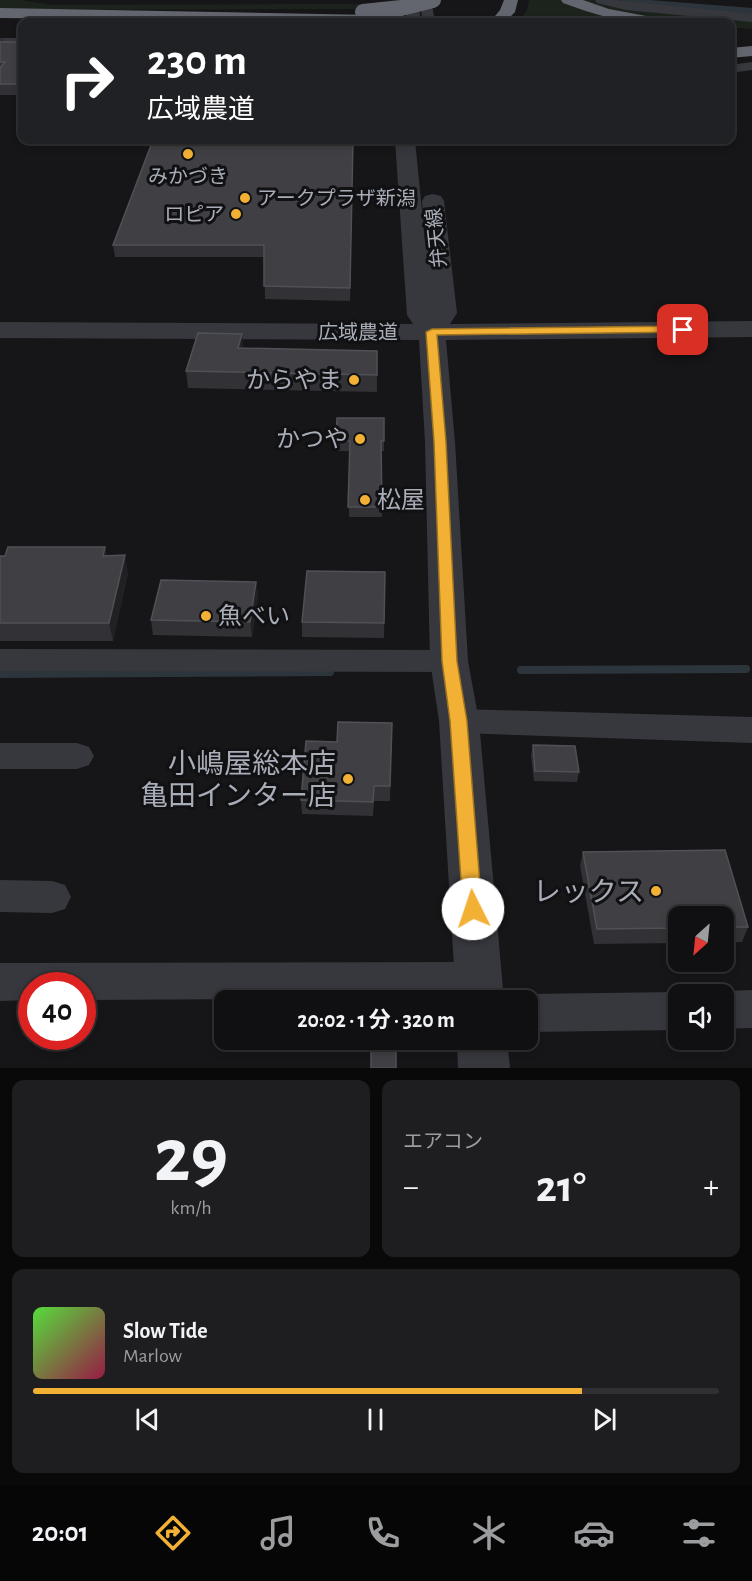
<!DOCTYPE html>
<html lang="ja">
<meta charset="utf-8">
<style>
body{margin:0;font-family:"Alegreya Sans","Noto Sans JP",sans-serif;background:#1e1e20;color:#f1f3f6;height:100vh;display:flex;flex-direction:column;font-size:22px;white-space:nowrap}
*{box-sizing:border-box;margin:0}
p{font-size:20px;color:#9c9d9f}
.icon{flex:none;width:33px;height:33px;fill:none;stroke:currentColor;stroke-width:2;stroke-linecap:round;stroke-linejoin:round}
.map{position:relative;height:1068px;overflow:hidden}
.panel{display:flex;flex-direction:column;gap:12px;padding:12px;background:#09090a;flex:1}
.panel>*{flex:none}
.banner{position:absolute;left:18px;top:18px;width:717px;height:126px;border-radius:12px;box-shadow:0 3px 9px #0003,0 0 0 2px #303032;background:#202124;color:#fff;overflow:hidden}
.needle{width:39px;rotate:207deg}
.tools{position:absolute;left:668px;top:906px;display:grid;gap:12px}
.tools a{display:grid;place-items:center;width:66px;height:66px;border-radius:12px;background:#101012;box-shadow:0 3px 9px #0003,0 0 0 2px #303032;font-size:30px}
.speed{position:absolute;left:18px;top:972px;display:flex;gap:12px;font-size:30px;font-weight:700;text-align:center}
.speed>*{display:grid;place-content:center;width:78px;height:78px;border-radius:50%;background:#101012;box-shadow:0 3px 9px #0003,0 0 0 2px #303032;line-height:1}
.speed .limit{border:9px solid #d22;background:#fff;color:#111}
.pin{position:absolute;display:grid;place-items:center;width:51px;height:51px;color:#fff;margin:-26px;border-radius:12px;box-shadow:0 3px 9px #0006}
.me{position:absolute;width:66px;margin:-33px;rotate:356deg;stroke-linejoin:round;filter:drop-shadow(0 0 4px #0008)}
.turn{display:flex;align-items:center;gap:21px;height:126px;padding:0 30px;font-size:27px}
.turn .icon{width:78px;height:78px;stroke-width:2.5}
.turn b{display:block;font-size:42px;line-height:51px}
.big{font-size:45px;font-weight:700;line-height:1.1}
.panel .tile{flex:1;display:flex;flex-direction:column;justify-content:center;gap:9px;min-width:0;padding:0 21px;border-radius:12px;background:#1e1e20}
.panel .dial{align-items:center;gap:0}
.dial b{font-size:78px;line-height:1}
.song{display:flex;align-items:center;gap:18px}
.cover{width:72px;height:72px;border-radius:9px;background:linear-gradient(135deg,hsl(110 70% 55%),hsl(340 70% 35%))}
.played{height:6px;border-radius:3px;background:linear-gradient(90deg,#f2b134 80%,#303032 80%)}
.keys{display:flex;justify-content:space-around;direction:ltr}
.heat{display:flex;justify-content:space-between;align-items:center;font-size:33px;direction:ltr}
.panel .tiles{flex:1;display:grid;gap:12px;grid-template-columns:1fr 1fr}
.tile:last-child{grid-column:span 2}
.trip{position:absolute;left:214px;top:990px;width:324px;height:60px;border-radius:12px;background:#101012;box-shadow:0 3px 9px #0003,0 0 0 2px #303032;font-weight:700;line-height:60px;text-align:center}
.tab-bar{display:flex;height:96px;justify-content:space-around;align-items:center;background:#060607;color:#9c9d9f}
.tab-bar .icon{width:42px;height:42px}
.tab-bar .current{color:#f2b134}
.tab-bar b{font-size:27px;color:#f1f3f6}
.map>svg:first-child{display:block}
.green{fill:#1c231d}
.water{fill:#2c353c}
.lines{fill:none;stroke-linecap:round;stroke-linejoin:round}
.stream{stroke:#2c353c;stroke-width:8}
.minor{fill:#37383d;fill-rule:evenodd}
.tertiary{fill:#37383d;fill-rule:evenodd}
.motorway{fill:#63666e;fill-rule:evenodd}
.motorway-bridge{stroke:#63666e;stroke-width:16}
.wall{fill:#323236}
.shaded-wall{fill:#212124}
.building{fill:#3f3f44;stroke:#4f5156;stroke-width:1.5}
.route{fill:#f2b134;stroke:#9d7322;stroke-width:1.5}
.poi-dot{fill:#f2b134;stroke:#111113;stroke-width:2}
.labels{text-anchor:middle;stroke-width:6;stroke-linejoin:round;paint-order:stroke}
.far-poi-label{font-size:20px;fill:#a8adb8;stroke:#111113}
.far-street-label{font-size:20px;fill:#a8adb8;stroke:#111113}
.poi-label{font-size:24px;fill:#a8adb8;stroke:#111113;text-anchor:end}
.near-poi-label{font-size:28px;fill:#a8adb8;stroke:#111113;text-anchor:end}
</style>
<div class="map">
<svg width="752" height="1068" viewBox="0 0 752 1068">
<rect width="100%" height="100%" fill="#161618"/>
<path class="green" d="M0 0H20L53 5 373 4 367 9 0 10Z
M529 0H561L582 9 644 22 519 21 527 10Z
M576 0H594L752 19V29L731 27 730 22H676L633 17Z"/>
<path class="water" d="M614 0H650L752 8V15Z"/>
<g class="lines">
<path class="stream" d="M521 670 746 669
M0 674 330 672"/>
<path class="minor" d="M419 0H431L435 22H423Z
M595 0H616L752 14V22L626 10 597 3Z
M0 38H22V46H0Z
M752 62V70L730 73V65Z
M0 649 449 650 460 653 464 661 460 669 449 672 0 671Z
M459 709 752 717V743L459 733 448 730 443 721 448 712Z
M0 743H77L89 747 94 756 89 765 77 769H0Z
M0 880 52 881 65 885 71 897 65 909 52 913 0 912Z
M478 962 492 967 498 980 492 993 478 998 82 1000V986H32V1000L0 1001V963Z
M752 990V1028L723 1029V994H714L723 991Z
M678 992 685 994H678V1030L528 1032V1000H513L528 994Z"/>
<path class="tertiary" d="M404 0H418L421 22H407Z
M395 140H415L426 251 422 201 425 196 433 194 441 196 444 201 457 313 450 324 752 321V337L446 340 455 442 468 661 479 721 504 1000H456L439 721 430 661 425 442 419 340 0 338V322L413 324 407 315Z
M457 1040H507L510 1068H458Z"/>
<path class="motorway" d="M504 0H518L515 12 505 22H490L500 10Z
M561 0H583L609 9 662 19 664 22C629 26 596 15 563 3Z
M0 8 373 15 381 20 379 22 0 18Z
M752 46V56L730 58V48Z"/>
<path class="motorway-bridge" d="M363 12 401 8 433 0"/>
</g>
<path class="wall" d="M0 38H3L4 42H22V95H0Z
M353 140 350 301 265 299 264 257H115L113 245Z
M242 334 243 348 377 351V392L188 388 186 371Z
M384 418V451H381L382 517H349L350 451H336V441Z
M105 547 107 556 128 573 113 641H0V556Z
M385 572 384 638 302 637V622Z
M256 582 258 596 252 637 153 635 151 620Z
M392 723 390 801H374L373 816 302 814 301 800 337 742Z
M533 745 579 772 577 782 534 781 531 755Z
M583 852 748 927 742 942H723V916H678V943L594 944 580 866Z"/>
<path class="shaded-wall" d="M242 334 244 350 238 348Z
M105 547 109 564 103 556Z
M125 555 128 573 113 641 109 623Z
M256 582 258 596 252 637 250 622Z"/>
<path class="building" d="M0 42H22V84H0V68L5 62H0Z
M153 140H353L350 288 264 286V245H113Z
M198 333 242 334 238 348 377 351V375L186 371Z
M337 418H384V441H381L382 507H348L350 441H336Z
M8 547H105L103 556 125 555 109 623H0V556H5Z
M307 571 385 572 384 623 302 622Z
M161 580 256 582 250 622 151 620Z
M338 722 392 723 390 786H374L373 802 301 800 306 741 337 742Z
M533 745 575 746 579 772 535 771Z
M725 850 748 927H723V916H678V928L597 929 583 852Z
M371 1040H396V1068H371Z"/>
<path class="route" d="M683 326 689 330 687 332 437 335 446 442 457 661 467 721 482 909 479 915 473 918 466 915 463 909 450 721 442 661 434 442 426 332 432 329Z"/>
<g class="poi-dot">
<circle cx="188" cy="154" r="6"/>
<circle cx="245" cy="198" r="6"/>
<circle cx="236" cy="214" r="6"/>
<circle cx="354" cy="380" r="6"/>
<circle cx="360" cy="439" r="6"/>
<circle cx="365" cy="500" r="6"/>
<circle cx="206" cy="616" r="6"/>
<circle cx="348" cy="779" r="6"/>
<circle cx="656" cy="891" r="6"/>
</g>
<g class="labels">
<g class="far-poi-label">
<text x="188" y="183">みかづき</text>
<text x="257" y="205" text-anchor="start">アークプラザ新潟</text>
<text x="224" y="221" text-anchor="end">ロピア</text>
</g>
<g class="far-street-label">
<text transform="translate(436 238) rotate(-96)" y="7">弁天線</text>
<text x="358" y="339">広域農道</text>
</g>
<g class="poi-label">
<text x="342" y="388">からやま</text>
<text x="348" y="447">かつや</text>
<text x="377" y="508" text-anchor="start">松屋</text>
<text x="218" y="624" text-anchor="start">魚べい</text>
</g>
<g class="near-poi-label">
<text x="336" y="773">小嶋屋総本店<tspan x="336" dy="32">亀田インター店</tspan></text>
<text x="644" y="901">レックス</text>
</g>
</g>
</svg>
<div class="tools">
<a><svg class="needle" viewBox="-14 -14 28 28"><path d="M0-13l5 13h-10z" fill="#e53935"/><path d="M0 13l5-13h-10z" fill="#9c9d9f"/></svg></a>
<a><svg class="icon" aria-label="sound" viewBox="0 0 24 24"><path d="M4 9h4l5-4v14l-5-4H4zM17 9q2 3 0 6"/></svg></a>
</div>
<div class="speed"><div class="limit">40</div></div>
<div class="pin" style="left:683px;top:330px;background:#d93025"><svg class="icon" aria-label="arrive" viewBox="0 0 24 24"><path d="M6 21V4h12l-3 4 3 4H6"/></svg></div>
<svg class="me" style="left:473px;top:909px" viewBox="-20 -20 40 40"><circle r="19" fill="#fff"/><path d="M0-13L10 11 0 6-10 11z" fill="#f2b134"/></svg>
<div class="trip">20:02 · 1 分 · 320 m</div>
<div class="banner">
<div class="turn"><svg class="icon" aria-label="right" viewBox="0 0 24 24"><path d="M7 20v-9h11M14 6l5 5-5 5"/></svg><div><b>230 m</b>広域農道</div></div>
</div>
</div>
<section class="panel">
<div class="tiles">
<div class="tile dial"><b>29</b><p>km/h</p></div>
<div class="tile"><p>エアコン</p>
<div class="heat"><a>−</a><b class="big">21°</b><a>+</a></div>
</div>
<div class="tile">
<div class="song"><i class="cover"></i><div><b>Slow Tide</b><p>Marlow</p></div></div>
<div class="played"></div>
<div class="keys"><svg class="icon" aria-label="previous" viewBox="0 0 24 24"><path d="M18 5L8 12l10 7zM5 5v14"/></svg><svg class="icon" aria-label="pause" viewBox="0 0 24 24"><path d="M8 5v14M16 5v14"/></svg><svg class="icon" aria-label="next" viewBox="0 0 24 24"><path d="M6 5l10 7-10 7zM19 5v14"/></svg></div>
</div>
</div>
</section>
<nav class="tab-bar">
<b>20:01</b>
<svg class="icon current" aria-label="directions" viewBox="0 0 24 24"><path d="M12 3l9 9-9 9-9-9zM9 14v-3h6M13 9l2 2-2 2"/></svg>
<svg class="icon" aria-label="music" viewBox="0 0 24 24"><path d="M9 18V5l10-2v13"/><circle cx="6" cy="18" r="3"/><circle cx="16" cy="16" r="3"/></svg>
<svg class="icon" aria-label="phone" viewBox="0 0 24 24"><path d="M5 4h4l2 5-3 2q2 4 5 5l2-3 5 2v4C11 20 4 13 5 4z"/></svg>
<svg class="icon" aria-label="climate" viewBox="0 0 24 24"><path d="M12 3v18M4 7l16 10M4 17L20 7"/></svg>
<svg class="icon" aria-label="car" viewBox="0 0 24 24"><path d="M5 17H2v-5l4-1 3-4h7l3 4 3 1v5h-3M9 17h6M6 11h13"/><circle cx="7" cy="17" r="2"/><circle cx="17" cy="17" r="2"/></svg>
<svg class="icon" aria-label="filters" viewBox="0 0 24 24"><path d="M4 7h16M4 17h16"/><circle cx="9" cy="7" r="2"/><circle cx="15" cy="17" r="2"/></svg>
</nav>
